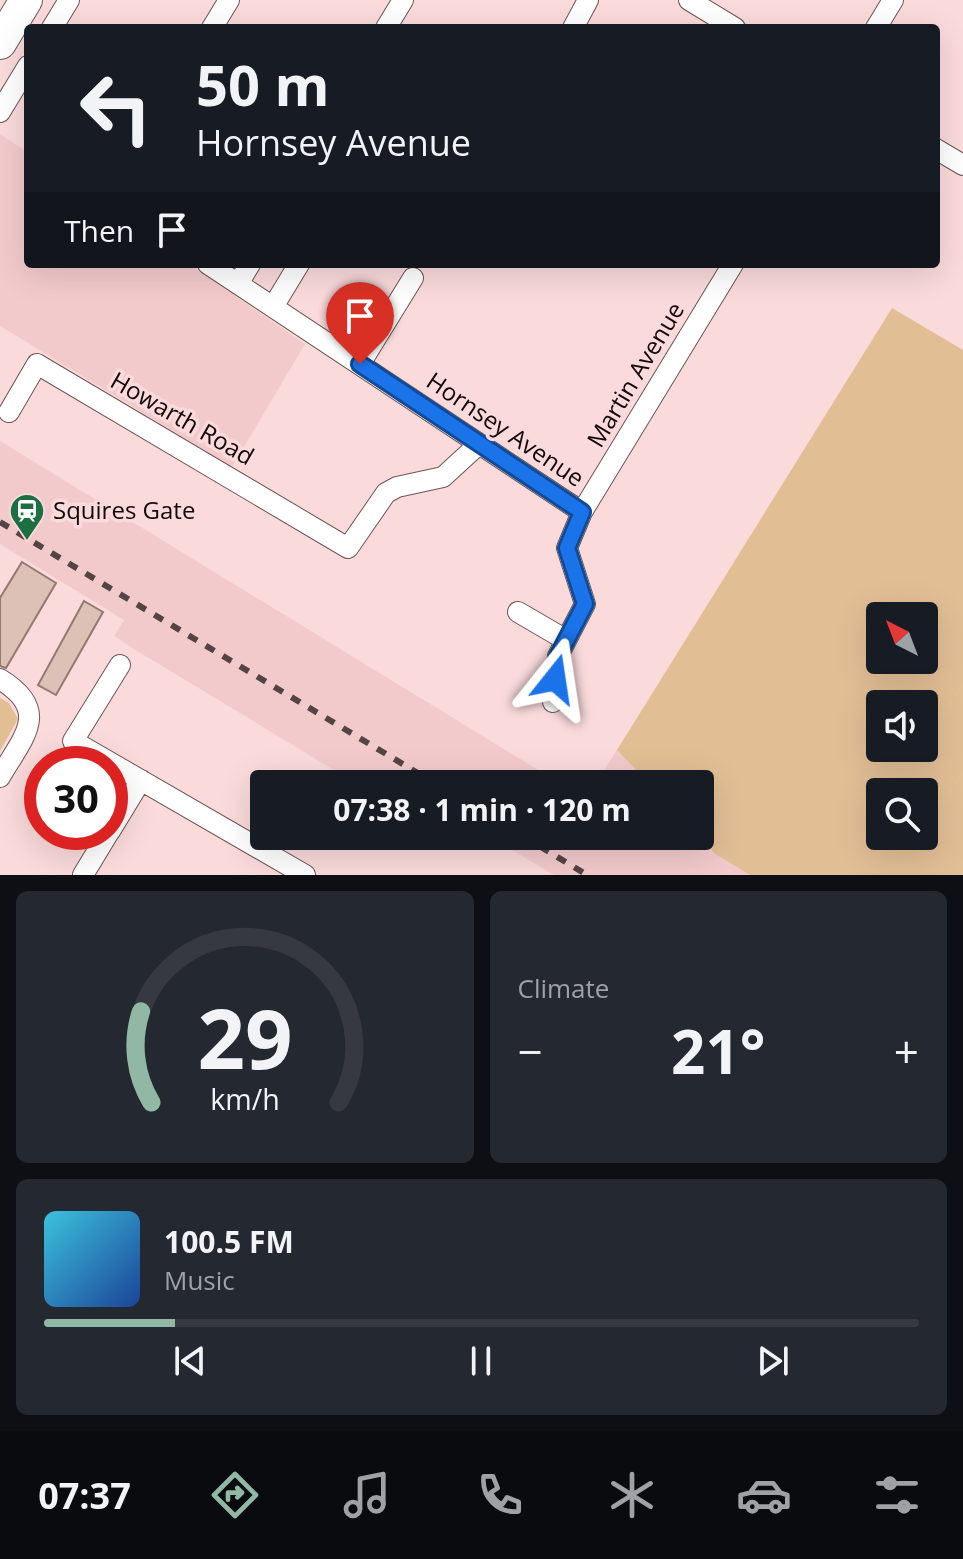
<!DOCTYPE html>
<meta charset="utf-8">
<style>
body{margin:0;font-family:"Open Sans",sans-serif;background:#242831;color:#f1f3f6;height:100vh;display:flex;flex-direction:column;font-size:30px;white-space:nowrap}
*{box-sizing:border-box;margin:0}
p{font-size:26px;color:#9ea1a6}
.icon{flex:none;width:44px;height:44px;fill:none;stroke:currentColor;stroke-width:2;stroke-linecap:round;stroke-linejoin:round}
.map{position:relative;height:875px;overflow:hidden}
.drawer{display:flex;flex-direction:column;gap:16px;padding:16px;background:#0d0f14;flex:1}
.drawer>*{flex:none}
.guide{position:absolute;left:24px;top:24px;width:916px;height:244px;border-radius:8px;box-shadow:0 8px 32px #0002;background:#171b24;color:#f1f3f6;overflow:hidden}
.needle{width:52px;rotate:318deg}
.buttons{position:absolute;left:866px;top:602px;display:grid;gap:16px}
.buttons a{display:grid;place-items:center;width:72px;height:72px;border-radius:8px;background:#171b24;box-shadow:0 8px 32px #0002;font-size:40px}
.speed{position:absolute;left:24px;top:746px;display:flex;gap:16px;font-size:40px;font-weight:700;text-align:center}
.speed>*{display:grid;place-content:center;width:104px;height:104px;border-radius:50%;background:#171b24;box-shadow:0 8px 32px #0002;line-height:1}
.speed .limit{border:12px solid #d22;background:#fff;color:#111}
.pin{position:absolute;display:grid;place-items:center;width:68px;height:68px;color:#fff;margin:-82px -34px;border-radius:50% 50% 50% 0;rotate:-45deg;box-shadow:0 0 8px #0007}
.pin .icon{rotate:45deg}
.me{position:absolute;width:88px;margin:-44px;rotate:15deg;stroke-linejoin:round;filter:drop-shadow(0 0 6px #0008)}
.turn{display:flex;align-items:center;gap:28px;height:168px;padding:0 40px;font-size:36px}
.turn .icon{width:104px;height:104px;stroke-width:2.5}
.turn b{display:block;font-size:56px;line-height:68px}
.then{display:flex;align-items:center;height:76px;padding:0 40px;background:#0003;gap:16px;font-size:30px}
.big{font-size:60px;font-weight:700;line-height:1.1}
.drawer .tile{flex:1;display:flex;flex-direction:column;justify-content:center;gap:12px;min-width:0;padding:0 28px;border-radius:12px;background:#242831}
.drawer .dial{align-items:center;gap:0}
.dial svg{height:208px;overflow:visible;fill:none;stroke:#363941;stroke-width:7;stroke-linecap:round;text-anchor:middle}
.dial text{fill:#f1f3f6;stroke:none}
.song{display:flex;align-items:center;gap:24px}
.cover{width:96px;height:96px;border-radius:12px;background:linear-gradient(135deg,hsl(190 70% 55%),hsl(220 70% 35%))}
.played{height:8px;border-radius:4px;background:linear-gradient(90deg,#91b8a5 15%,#363941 15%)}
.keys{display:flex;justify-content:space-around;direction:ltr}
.heat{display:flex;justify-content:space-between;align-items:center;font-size:44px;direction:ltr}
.drawer .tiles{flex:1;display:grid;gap:16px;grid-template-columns:1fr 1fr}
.tile:last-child{grid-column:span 2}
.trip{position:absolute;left:250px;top:770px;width:464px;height:80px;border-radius:8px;background:#171b24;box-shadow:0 8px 32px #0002;font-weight:700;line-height:80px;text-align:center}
.dock{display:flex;height:128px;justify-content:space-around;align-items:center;background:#090b0e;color:#9ea1a6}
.dock .icon{width:56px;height:56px}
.dock .active{color:#91b8a5}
.dock b{font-size:36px;color:#f1f3f6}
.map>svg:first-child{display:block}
.built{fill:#f3cacc}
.green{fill:#e2be95;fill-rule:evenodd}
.building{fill:#dec1b6;stroke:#93796f;stroke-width:2}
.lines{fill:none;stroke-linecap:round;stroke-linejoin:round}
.street-casing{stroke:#6f5455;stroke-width:22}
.primary-casing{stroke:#6f5455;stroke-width:34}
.street{stroke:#fff;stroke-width:20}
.primary{stroke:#fff;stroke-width:32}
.rail{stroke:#544445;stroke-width:6;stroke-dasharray:10 10;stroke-linecap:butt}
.route-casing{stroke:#114b97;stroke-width:20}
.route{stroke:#1a73e8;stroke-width:14}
.labels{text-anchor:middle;stroke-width:7;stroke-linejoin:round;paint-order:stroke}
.street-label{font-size:24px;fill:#13090a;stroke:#fadadb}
.poi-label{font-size:24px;fill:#13090a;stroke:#fadadb;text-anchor:start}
</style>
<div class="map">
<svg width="963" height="875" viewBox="0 0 963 875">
<rect width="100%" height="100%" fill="#fadadb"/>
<path class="built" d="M0 134 28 153V264H189L305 344 232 467 0 326Z
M0 441 561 784H403L387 775 381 784H357L139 652 114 636 124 620 0 544Z
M617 750 649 784H595Z
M489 836H698L715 854 750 875H554Z"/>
<path class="green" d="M892 308 963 350V875H750L715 854 698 836H700V784H649L617 750ZM880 616H924V660H880ZM880 704H924V748H880ZM880 792H924V836H880Z
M0 698 9 703 18 719 0 751Z"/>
<path class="building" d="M22 562 56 583 6 668 0 666V598Z
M84 601 103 612 56 695 38 685Z"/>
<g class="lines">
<defs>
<path id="street" d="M689 0 735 28
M52 28 69 0
M212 28 229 0
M386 28 403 0
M573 28 588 0
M876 28 893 0
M0 112 28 66
M936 149 963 165
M208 264 582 512
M238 284 250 264
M273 307 299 264
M360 364 413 278
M9 412 37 364 348 548 386 493 397 487 443 477 479 444
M518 612 566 640
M120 665 73 741 305 875
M0 679C52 711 23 737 0 777
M553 702 558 656 585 604 567 548 582 512 733 264
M110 831 141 780
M83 875 109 832"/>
<path id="primary" d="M0 43 26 0"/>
</defs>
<use href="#street" class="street-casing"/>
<use href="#primary" class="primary-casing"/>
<use href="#street" class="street"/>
<use href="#primary" class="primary"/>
<path class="rail" d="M0 522 436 784
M523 836 587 875"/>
</g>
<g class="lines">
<defs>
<path id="route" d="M360 364 582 512 567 548 585 604 558 656 555 679"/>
</defs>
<use href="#route" class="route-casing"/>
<use href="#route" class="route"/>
</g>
<defs>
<symbol id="station-pin" viewBox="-11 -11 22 30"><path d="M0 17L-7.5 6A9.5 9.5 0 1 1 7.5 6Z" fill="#1b6f41" stroke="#fadadb"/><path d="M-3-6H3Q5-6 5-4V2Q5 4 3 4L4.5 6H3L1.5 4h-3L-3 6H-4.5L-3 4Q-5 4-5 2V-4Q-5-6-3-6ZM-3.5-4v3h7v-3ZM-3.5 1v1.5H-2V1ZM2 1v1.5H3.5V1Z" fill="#fff"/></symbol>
</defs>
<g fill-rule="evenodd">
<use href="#station-pin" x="7" y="491" width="40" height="54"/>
</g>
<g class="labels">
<g class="street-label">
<text transform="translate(636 375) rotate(-59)" y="8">Martin Avenue</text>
<text transform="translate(182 419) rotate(30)" y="8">Howarth Road</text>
<text transform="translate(505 430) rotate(34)" y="8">Hornsey Avenue</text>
</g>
<g class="poi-label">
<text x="53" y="519">Squires Gate</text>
</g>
</g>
</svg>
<div class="buttons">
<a><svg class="needle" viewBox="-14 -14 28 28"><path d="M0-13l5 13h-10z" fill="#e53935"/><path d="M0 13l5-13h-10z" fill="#9ea1a6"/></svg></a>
<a><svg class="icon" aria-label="sound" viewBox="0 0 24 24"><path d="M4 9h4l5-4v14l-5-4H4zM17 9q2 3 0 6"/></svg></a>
<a><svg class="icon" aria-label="search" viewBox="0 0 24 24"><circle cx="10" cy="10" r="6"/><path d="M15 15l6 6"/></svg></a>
</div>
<div class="speed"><div class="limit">30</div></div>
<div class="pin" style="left:360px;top:364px;background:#d93025"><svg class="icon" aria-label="arrive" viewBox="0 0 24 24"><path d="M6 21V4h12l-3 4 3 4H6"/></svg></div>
<svg class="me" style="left:555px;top:679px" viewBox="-20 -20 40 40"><path d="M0-17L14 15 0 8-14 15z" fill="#1a73e8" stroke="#fff" stroke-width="4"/></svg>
<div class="trip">07:38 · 1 min · 120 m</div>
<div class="guide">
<div class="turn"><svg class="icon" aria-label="left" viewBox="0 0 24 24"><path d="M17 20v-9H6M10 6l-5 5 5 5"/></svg><div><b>50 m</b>Hornsey Avenue</div></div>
<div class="then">Then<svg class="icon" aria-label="arrive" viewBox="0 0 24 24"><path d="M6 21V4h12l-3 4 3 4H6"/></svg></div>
</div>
</div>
<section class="drawer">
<div class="tiles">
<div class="tile dial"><svg viewBox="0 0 100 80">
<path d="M14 69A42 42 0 1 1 86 69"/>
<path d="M14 69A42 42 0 0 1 10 34" stroke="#91b8a5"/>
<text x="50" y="56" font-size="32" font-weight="700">29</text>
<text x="50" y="72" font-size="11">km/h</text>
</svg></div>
<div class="tile"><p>Climate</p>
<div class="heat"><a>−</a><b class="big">21°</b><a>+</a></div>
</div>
<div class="tile">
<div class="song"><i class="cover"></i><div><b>100.5 FM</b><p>Music</p></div></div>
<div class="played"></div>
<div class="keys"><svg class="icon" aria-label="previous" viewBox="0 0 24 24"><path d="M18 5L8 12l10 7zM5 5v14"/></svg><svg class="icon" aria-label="pause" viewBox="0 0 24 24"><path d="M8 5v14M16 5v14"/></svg><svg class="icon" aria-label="next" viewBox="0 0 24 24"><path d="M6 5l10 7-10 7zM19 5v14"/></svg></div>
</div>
</div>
</section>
<nav class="dock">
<b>07:37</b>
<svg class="icon active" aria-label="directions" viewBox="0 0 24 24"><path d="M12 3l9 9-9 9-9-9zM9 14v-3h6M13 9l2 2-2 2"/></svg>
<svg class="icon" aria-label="music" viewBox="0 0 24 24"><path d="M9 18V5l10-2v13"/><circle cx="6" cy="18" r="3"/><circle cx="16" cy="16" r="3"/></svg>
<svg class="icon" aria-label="phone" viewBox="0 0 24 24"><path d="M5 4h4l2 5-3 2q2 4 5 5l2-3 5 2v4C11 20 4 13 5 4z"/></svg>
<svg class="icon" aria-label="climate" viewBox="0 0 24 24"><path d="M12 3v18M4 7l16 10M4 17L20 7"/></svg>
<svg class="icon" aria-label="car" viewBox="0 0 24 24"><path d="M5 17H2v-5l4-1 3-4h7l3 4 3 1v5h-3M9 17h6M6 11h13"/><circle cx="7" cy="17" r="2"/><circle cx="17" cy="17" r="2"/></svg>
<svg class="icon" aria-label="filters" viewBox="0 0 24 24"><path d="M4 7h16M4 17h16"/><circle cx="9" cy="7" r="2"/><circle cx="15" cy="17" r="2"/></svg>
</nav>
